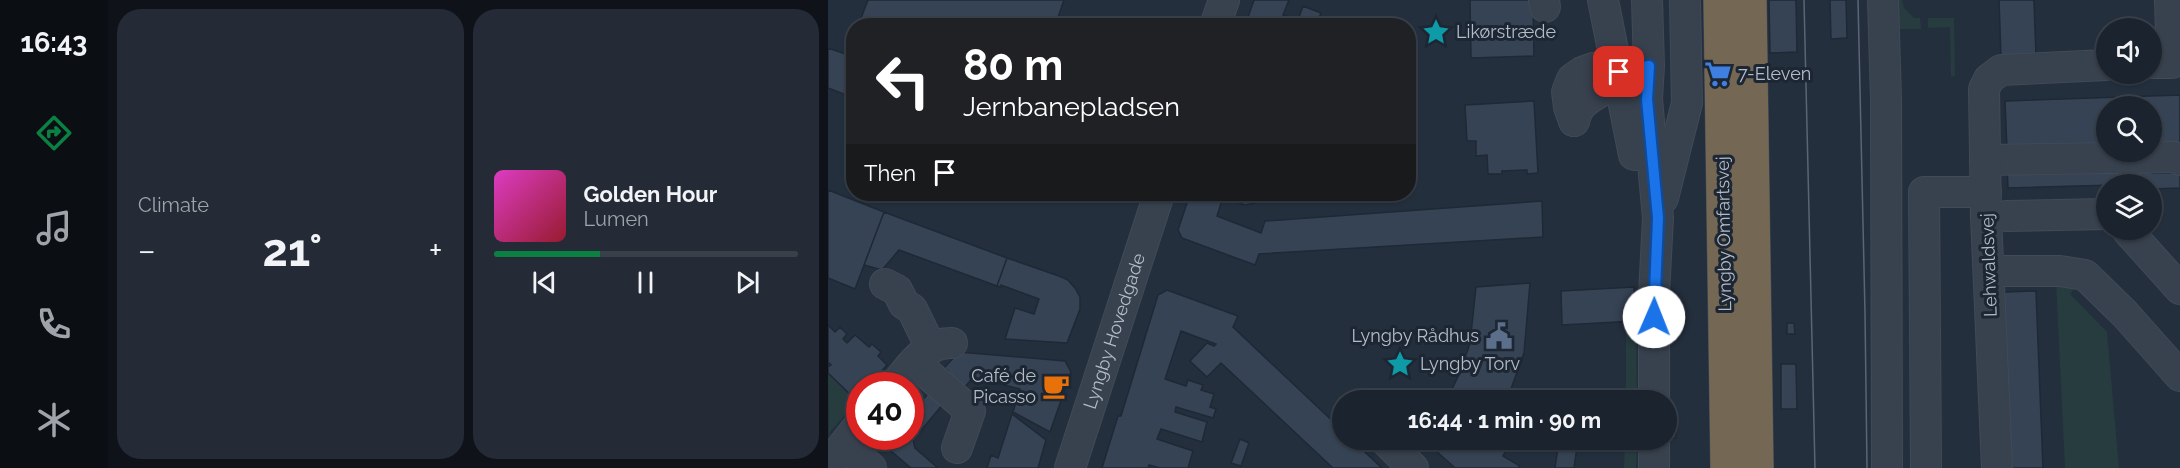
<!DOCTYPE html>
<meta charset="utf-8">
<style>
body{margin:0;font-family:Raleway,sans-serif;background:#242b36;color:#f1f3f6;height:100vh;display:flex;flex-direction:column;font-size:22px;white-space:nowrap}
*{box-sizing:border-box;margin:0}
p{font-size:20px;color:#a0a4aa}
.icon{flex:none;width:33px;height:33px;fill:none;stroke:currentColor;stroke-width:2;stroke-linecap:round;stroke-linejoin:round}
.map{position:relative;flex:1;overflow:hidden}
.panel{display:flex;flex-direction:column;gap:9px;padding:9px;background:#0f1319;width:720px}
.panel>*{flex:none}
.top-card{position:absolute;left:18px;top:18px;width:570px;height:183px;border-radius:24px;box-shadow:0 2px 4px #0004,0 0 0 2px #39404a;background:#202124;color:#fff;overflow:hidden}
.tools{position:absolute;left:1268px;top:18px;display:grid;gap:12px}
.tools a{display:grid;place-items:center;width:66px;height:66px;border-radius:50%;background:#1b232e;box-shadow:0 2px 4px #0004,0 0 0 2px #39404a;font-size:30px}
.speed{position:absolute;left:18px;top:372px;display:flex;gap:12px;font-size:30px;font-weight:700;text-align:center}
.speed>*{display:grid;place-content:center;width:78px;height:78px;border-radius:50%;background:#1b232e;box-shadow:0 2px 4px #0004,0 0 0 2px #39404a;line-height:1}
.speed .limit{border:9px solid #d22;background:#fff;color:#111}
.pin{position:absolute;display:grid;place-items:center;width:51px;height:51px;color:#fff;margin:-26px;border-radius:12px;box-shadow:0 3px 9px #0006}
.me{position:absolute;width:66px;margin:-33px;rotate:1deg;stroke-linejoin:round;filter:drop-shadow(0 0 4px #0008)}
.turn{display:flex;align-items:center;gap:21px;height:126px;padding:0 18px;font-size:27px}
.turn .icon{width:78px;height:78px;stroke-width:2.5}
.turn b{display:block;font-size:42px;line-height:51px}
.then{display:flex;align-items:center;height:57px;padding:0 18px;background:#0003;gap:12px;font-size:22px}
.big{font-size:45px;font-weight:700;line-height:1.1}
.panel .tile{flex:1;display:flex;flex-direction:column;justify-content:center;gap:9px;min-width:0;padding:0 21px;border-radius:24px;background:#242b36}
.song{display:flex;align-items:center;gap:18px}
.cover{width:72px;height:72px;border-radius:9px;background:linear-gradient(135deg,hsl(310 70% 55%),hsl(350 70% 35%))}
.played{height:6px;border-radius:3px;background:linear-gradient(90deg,#0b8043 35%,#39404a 35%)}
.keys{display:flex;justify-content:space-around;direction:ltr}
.heat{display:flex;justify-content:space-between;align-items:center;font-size:33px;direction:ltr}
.panel .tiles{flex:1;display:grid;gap:9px;grid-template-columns:repeat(2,1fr)}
.trip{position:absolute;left:504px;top:390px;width:345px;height:60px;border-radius:30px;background:#1b232e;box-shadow:0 2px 4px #0004,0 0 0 2px #39404a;font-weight:700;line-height:60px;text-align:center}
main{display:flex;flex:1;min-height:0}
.menu{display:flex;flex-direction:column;width:108px;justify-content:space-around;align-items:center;background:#0b0e12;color:#a0a4aa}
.menu .icon{width:42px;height:42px}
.menu .current{color:#0b8043}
.menu b{font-size:27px;color:#f1f3f6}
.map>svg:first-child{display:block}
.green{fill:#263c3f}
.building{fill:#364354;stroke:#1f2835;stroke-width:1.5}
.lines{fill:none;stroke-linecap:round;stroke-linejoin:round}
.minor-casing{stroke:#414a57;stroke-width:32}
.highway-casing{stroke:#434c59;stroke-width:34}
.minor{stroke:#38414e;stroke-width:30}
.highway{stroke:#746855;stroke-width:33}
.tram{stroke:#5a6575;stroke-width:1.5}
.route-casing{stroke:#114b97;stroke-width:15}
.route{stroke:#1a73e8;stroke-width:10}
.labels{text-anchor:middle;stroke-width:6;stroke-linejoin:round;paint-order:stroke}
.poi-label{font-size:18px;fill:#b4bcc9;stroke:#1d2633;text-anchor:start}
.street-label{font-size:18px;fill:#b4bcc9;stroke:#1d2633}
</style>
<main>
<nav class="menu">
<b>16:43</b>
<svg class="icon current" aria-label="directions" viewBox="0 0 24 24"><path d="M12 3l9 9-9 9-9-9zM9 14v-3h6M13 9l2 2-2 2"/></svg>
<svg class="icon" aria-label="music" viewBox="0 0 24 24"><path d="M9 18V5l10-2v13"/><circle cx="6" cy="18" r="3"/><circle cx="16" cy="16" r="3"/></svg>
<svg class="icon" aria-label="phone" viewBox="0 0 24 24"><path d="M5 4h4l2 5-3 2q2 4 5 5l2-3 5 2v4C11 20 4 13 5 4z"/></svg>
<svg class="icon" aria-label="climate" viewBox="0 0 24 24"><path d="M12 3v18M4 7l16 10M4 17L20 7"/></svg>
</nav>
<section class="panel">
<div class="tiles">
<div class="tile"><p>Climate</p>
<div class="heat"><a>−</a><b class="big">21°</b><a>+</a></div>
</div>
<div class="tile">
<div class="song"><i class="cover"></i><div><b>Golden Hour</b><p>Lumen</p></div></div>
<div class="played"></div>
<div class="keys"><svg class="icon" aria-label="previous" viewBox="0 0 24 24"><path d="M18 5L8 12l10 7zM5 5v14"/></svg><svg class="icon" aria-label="pause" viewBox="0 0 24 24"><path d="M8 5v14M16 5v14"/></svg><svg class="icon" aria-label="next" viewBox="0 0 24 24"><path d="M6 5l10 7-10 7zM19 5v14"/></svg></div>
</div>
</div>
</section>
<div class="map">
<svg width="1352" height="468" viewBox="0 0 1352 468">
<rect width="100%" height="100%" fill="#242f3e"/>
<path class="green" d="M1068 0H1074L1076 8 1086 18H1092L1093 29H1069Z
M1100 18H1126L1127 76 1123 77 1122 27 1100 28Z
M586 27 590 63H583L581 60V31Z
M1228 281 1250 284 1242 294 1279 332 1291 468H1237Z
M808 321 809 400H798V322Z
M0 373 29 401 2 432 1 441Z
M797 440H809L808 468H796Z"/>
<path class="building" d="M40 0H236L227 26H30Z
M426 0H461L455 15 470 20 475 6 493 13 489 24 493 26H417Z
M642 0H705L706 56 643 58Z
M941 0H968L969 52 942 53Z
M1002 0H1018L1019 38 1003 39Z
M1171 0H1206L1208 57H1173Z
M0 48 26 57V98L0 88Z
M1352 95V146H1323V106H1278V147L1179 149 1177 101Z
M706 101 710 173 699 174V170L674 171V174H660L659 155 648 156V141H639L637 105Z
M1324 164V173H1352V188L1323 189V184L1180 188 1179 167Z
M0 190 56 212 27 289 0 278Z
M362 194H386L395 197 389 216 433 233 437 221 714 201 715 237 431 254 427 265 354 238 350 230Z
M386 194H430L431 197 427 203 417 205Z
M56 212 179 258 169 286 71 250 54 270 36 265Z
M179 258 231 276 240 280 247 288 252 297V309L239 343 177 339 187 308 206 314 211 299 173 285V287L169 286Z
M702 283 696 353 679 400H619L633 370 642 343 648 287Z
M806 287 808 321 734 325 733 291Z
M339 290 410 316 405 327 514 430V440H524L554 468H505L393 363 379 377 362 361 379 343 386 346 388 344 353 331 337 379 358 386 360 380 375 385 373 390 386 394 382 407 388 409 385 418 348 407 347 412 379 422 374 442 333 429 329 439 365 451 360 468H332L321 465 320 468H274L290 416H293L330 295Z
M1208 291 1215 468H1182L1176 292Z
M959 323H966L967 334H959Z
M0 325 7 332 12 327 19 334 15 339 19 343 27 335 41 347 44 344 53 352 50 356 59 365 40 386H32V395L28 400 0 373V367L3 365 0 362Z
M131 352 237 361 243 372 222 432 185 412 192 389 145 377 133 392 115 378 120 371 116 368Z
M953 364H968L969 409H953Z
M107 386 121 397 85 440 87 448 110 468H83L56 445 64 436H82V414Z
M184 414 218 440 210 468H159L163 455 170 458Z
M848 423V438H842V424Z
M412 439 421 443 413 466 403 463Z
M596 440H683L675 456 692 466 690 468H627Z
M731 440H750L746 468H727Z"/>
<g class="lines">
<defs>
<g id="minor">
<path d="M716 0 717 7"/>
<path d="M775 0 806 155"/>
<path d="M819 0 821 66 819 99 830 218 826 294V400"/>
<path d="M1055 0 1058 99 1059 468"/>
<path d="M387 26 396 0"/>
<path d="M1323 63H1344L1342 0"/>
<path d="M746 121 741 107 739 92 744 79 754 72 765 68 791 72 809 68"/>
<path d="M746 121C750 105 757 101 770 93 778 88 784 79 791 72"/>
<path d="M1157 160 1346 157 1352 160"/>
<path d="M835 198 859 103 857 0"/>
<path d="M1179 216 1278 214"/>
<path d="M1299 230 1352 289"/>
<path d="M1161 271H1232L1257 275 1297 314 1352 376"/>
<path d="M57 284 69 290 76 304 84 309 102 346"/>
<path d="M86 362 142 411 129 448"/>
<path d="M66 386C82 367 97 342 124 343"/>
<path d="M557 440 585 468"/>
<path d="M826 440V468"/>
<path d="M16 445 43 468"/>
<path d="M0 465 32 424"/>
<path id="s1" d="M242 468 331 194"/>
<path d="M1098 468 1096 192H1158"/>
<path d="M1169 468 1158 216 1156 89 1161 79 1173 70 1278 65"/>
</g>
<path id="highway" d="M892 0 899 468
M922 0 929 468"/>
</defs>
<use href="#minor" class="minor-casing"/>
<use href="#highway" class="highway-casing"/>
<use href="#minor" class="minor"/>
<use href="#highway" class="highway"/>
<path class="tram" d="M976 0 987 468
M1030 0 1037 313 1039 468"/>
</g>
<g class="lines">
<defs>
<path id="route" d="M791 72 821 66 819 99 830 218 826 317"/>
</defs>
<use href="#route" class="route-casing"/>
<use href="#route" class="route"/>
</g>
<defs>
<symbol id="sight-bare" viewBox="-9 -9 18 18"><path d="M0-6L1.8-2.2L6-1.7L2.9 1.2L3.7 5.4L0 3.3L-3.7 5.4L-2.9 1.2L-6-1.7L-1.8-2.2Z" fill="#0f9aa8" stroke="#1d2633" stroke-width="2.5" paint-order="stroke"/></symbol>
<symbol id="supermarket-bare" viewBox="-9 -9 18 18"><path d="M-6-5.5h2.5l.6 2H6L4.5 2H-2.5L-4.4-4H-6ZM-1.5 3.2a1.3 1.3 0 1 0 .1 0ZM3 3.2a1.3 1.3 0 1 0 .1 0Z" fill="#3f7fe0" stroke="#1d2633" stroke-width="2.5" paint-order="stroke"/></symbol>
<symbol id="civic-bare" viewBox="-9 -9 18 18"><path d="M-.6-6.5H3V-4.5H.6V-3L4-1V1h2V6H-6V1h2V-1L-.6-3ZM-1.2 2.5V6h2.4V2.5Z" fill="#5c6f8a" stroke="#1d2633" stroke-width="2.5" paint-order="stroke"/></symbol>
<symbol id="cafe-bare" viewBox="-9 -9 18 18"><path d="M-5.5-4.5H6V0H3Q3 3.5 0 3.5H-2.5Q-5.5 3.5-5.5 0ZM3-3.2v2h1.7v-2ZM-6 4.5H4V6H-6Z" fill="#e8710a" stroke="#1d2633" stroke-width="2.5" paint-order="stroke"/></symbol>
</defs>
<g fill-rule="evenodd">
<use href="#sight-bare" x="589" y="13" width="38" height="38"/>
<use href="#supermarket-bare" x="871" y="55" width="38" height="38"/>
<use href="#civic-bare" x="652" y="317" width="38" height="38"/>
<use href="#sight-bare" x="553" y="345" width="38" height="38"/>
<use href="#cafe-bare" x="209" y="367" width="38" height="38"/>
</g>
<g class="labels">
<g class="poi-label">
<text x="628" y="38">Likørstræde</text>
<text x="910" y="80">7-Eleven</text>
<text x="651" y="342" text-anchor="end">Lyngby Rådhus</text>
<text x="592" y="370">Lyngby Torv</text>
<text x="208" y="382" text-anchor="end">Café de<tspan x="208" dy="21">Picasso</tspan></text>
</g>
<g class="street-label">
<text transform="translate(896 234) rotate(-91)" y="6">Lyngby Omfartsvej</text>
<text transform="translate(1161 265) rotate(-92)" y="6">Lehwaldsvej</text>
<text dy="6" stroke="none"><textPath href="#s1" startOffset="144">Lyngby Hovedgade</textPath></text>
</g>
</g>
</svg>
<div class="tools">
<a><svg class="icon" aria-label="sound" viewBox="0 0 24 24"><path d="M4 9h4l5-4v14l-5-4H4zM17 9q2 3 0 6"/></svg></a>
<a><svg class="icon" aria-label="search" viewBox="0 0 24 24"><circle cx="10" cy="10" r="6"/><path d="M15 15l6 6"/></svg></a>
<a><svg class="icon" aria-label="layers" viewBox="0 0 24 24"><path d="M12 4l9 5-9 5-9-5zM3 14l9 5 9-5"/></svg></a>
</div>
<div class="speed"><div class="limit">40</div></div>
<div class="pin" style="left:791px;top:72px;background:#d93025"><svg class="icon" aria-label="arrive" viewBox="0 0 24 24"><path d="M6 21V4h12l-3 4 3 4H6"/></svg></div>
<svg class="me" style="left:826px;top:317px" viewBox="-20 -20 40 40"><circle r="19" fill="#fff"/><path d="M0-13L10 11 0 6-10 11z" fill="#1a73e8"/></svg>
<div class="trip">16:44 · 1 min · 90 m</div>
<div class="top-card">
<div class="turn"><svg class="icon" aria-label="left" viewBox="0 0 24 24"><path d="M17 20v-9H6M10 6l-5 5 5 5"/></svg><div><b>80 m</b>Jernbanepladsen</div></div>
<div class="then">Then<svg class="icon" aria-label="arrive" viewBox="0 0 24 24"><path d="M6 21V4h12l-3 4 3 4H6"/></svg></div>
</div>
</div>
</main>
